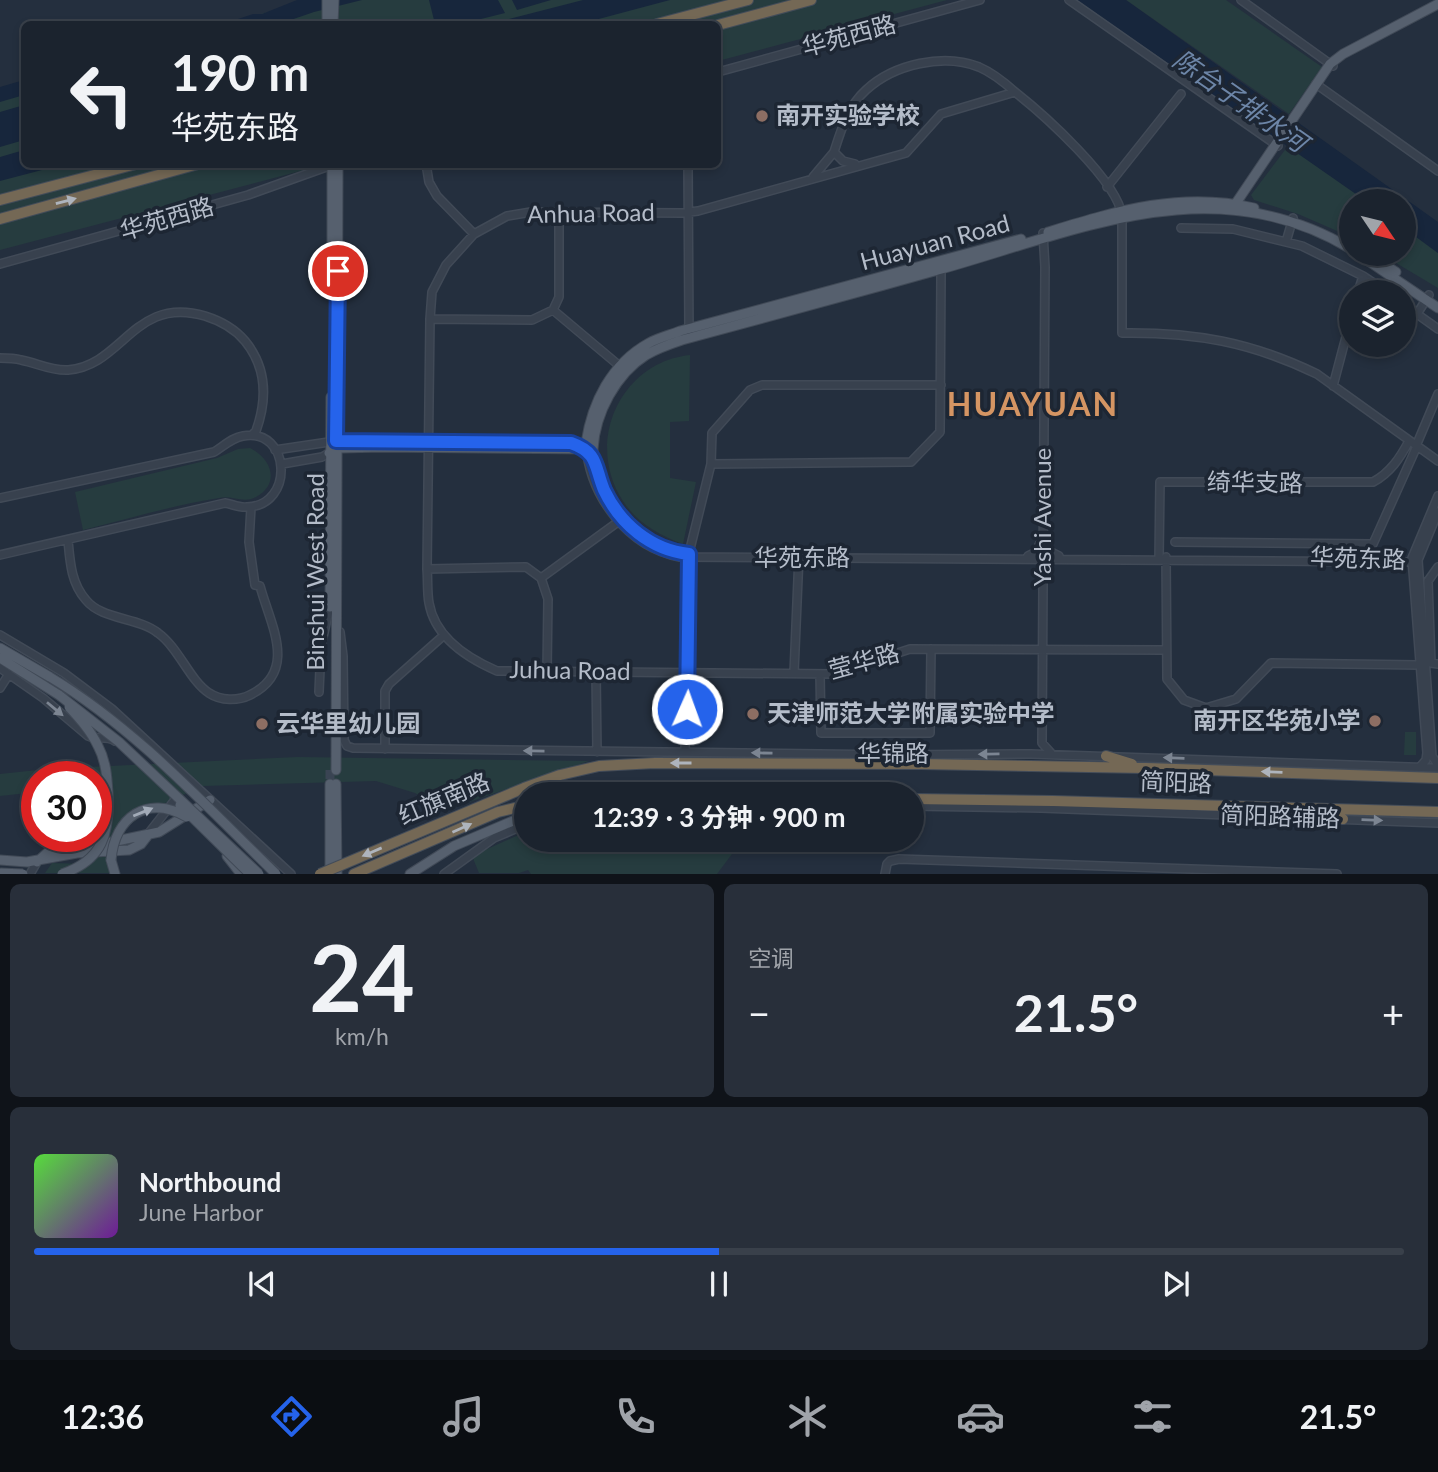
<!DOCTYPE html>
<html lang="zh">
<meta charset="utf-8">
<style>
body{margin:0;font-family:Lato,"Noto Sans SC",sans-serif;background:#282f3a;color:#f1f3f6;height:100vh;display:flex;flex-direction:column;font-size:26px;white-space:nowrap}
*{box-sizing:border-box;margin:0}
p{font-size:23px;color:#a0a4aa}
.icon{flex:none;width:38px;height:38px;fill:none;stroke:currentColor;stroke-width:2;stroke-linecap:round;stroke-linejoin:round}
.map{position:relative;height:874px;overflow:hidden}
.details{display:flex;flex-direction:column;gap:10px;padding:10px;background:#0f1319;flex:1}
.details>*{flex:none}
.top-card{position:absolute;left:21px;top:21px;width:700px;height:147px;border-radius:10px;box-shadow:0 4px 10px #0003,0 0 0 2px #39404a;background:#1b232e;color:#f1f3f6;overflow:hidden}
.needle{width:46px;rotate:125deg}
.buttons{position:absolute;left:1339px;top:189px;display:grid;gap:14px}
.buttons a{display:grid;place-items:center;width:77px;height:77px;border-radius:50%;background:#1b232e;box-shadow:0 4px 10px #0003,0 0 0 2px #39404a;font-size:35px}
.speed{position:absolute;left:21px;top:761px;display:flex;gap:14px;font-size:35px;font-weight:700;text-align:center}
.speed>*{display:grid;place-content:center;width:91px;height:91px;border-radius:50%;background:#1b232e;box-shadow:0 4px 10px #0003,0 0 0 2px #39404a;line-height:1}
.speed .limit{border:10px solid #d22;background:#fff;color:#111}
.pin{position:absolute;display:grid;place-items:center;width:60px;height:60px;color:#fff;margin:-30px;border:4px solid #fff;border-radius:50%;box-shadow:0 2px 7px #0007}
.me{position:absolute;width:77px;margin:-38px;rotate:2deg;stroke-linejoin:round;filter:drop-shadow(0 0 5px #0008)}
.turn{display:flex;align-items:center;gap:24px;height:147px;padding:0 35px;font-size:32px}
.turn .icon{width:91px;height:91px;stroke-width:2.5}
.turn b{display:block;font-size:49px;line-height:60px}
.big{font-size:52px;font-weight:700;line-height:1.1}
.details .widget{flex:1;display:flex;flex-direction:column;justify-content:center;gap:10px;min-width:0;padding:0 24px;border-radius:10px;background:#282f3a}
.details .dial{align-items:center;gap:0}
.dial b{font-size:91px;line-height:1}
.song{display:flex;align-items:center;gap:21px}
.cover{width:84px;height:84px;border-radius:10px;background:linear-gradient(135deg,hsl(110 70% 55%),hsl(280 70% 35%))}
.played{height:7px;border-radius:4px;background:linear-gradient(90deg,#2563eb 50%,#39404a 50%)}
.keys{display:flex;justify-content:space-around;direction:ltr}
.heat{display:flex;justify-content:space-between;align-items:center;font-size:38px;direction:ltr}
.details .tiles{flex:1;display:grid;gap:10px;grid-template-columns:1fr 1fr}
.widget:last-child{grid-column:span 2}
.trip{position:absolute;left:514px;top:782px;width:410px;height:70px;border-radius:35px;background:#1b232e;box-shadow:0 4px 10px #0003,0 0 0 2px #39404a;font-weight:700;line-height:70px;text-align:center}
.dock{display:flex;height:112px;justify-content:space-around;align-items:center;background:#0b0e12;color:#a0a4aa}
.dock .icon{width:49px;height:49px}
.dock .active{color:#2563eb}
.dock b{font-size:32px;color:#f1f3f6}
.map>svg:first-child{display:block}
.green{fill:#263c3f}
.water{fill:#17263c}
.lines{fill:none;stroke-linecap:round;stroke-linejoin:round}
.major-tunnel{stroke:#3a4453;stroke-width:9;stroke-dasharray:9 4.5;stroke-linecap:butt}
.minor-casing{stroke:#414a57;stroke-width:10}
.major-casing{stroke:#414a57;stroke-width:11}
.highway-casing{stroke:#434c59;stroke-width:12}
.minor{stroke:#38414e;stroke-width:7}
.major{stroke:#56606e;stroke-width:9}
.highway{stroke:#746855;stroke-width:10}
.major-bridge-casing{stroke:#414a57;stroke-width:11;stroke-linecap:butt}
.highway-bridge-casing{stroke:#434c59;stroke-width:12;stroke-linecap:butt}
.major-bridge{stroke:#56606e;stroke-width:9}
.highway-bridge{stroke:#746855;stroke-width:10}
.oneway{fill:#aeb4bd}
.oneway2{fill:#7c8592}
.oneway3{fill:#a1aab7}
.route-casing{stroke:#184099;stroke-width:18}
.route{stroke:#2563eb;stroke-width:12}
.education-dot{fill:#8d6e63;stroke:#1d2633;stroke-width:2.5}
.labels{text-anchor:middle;stroke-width:7;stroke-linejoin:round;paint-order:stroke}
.street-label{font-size:24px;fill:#b4bcc9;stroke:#1d2633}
.poi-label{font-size:24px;font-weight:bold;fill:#b4bcc9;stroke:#1d2633;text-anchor:start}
.water-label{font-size:26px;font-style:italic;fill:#6d86a8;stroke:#1d2633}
.district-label{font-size:32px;font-weight:bold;letter-spacing:2px;fill:#d59563;stroke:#1d2633}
</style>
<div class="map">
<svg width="1438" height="874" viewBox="0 0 1438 874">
<rect width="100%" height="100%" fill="#242f3e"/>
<path class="green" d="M310 0H947L718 61V24H226Z
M1126 0H1226L1322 67 1289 114Z
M24 84V164L323 165 0 250V91Z
M1288 146 1366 201H1351V237L1298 214 1254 200 1251 195Z
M1404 228 1438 253V288L1381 254H1404Z
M690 355 689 421 670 422V478L696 482 683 544C659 535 637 523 623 501 584 442 621 362 690 355Z
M250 448C271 458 281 483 256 497 243 504 232 495 219 498 174 505 128 519 83 530L75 492 217 458 238 449Z
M1405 732H1416V755H1404Z
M298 757 589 761 443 811 415 793 376 781 203 786 147 811 124 830 112 852 120 873H45L52 863 90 864 92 837 96 836V777H37V792L0 796V774L47 769Z
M527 831V840H754V854H732L717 874H531L528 870 519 873H479L472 856Z"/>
<path class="water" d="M297 0H362L314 12 279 24H223L253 14H262Z
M429 0H498L505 13 461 24H435Z
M512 0H551L517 10Z
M583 0H670L580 24H490Z
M1077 0H1126L1438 222V253L1404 228V201H1366Z
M24 80V95L0 102V87Z
M24 105V140L0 147V112Z
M24 150V164L61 165 0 181V157Z"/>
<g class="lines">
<path class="major-tunnel" d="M330 770V784"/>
<defs>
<path id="minor" d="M1069 0 1278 146
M1241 0 1333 66
M718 72 980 0
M1316 84 1438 171
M834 152C841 130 848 106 866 90 894 64 944 53 979 67 993 73 1004 82 1015 92
M426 164 429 182 437 196 474 234
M688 164 689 332
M813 177 834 152 843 161 855 164
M1107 187 1181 94
M1181 228 1233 229 1302 246 1363 276 1387 292
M1043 233 1045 267 1042 743 1051 753
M1286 242 1293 218
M0 264 248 195 332 165
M1358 292 1363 276
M1429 295 1417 314 1438 329
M1404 304 1417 314
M553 310 622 368
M430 319 532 320 553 310 559 297V214
M0 358C7 358 14 358 21 360 37 363 51 371 68 370 123 366 134 295 205 316 221 321 235 329 245 341 268 369 267 400 256 431L252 435
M941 385H762L750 390 712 433 711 464 911 462 940 432 941 274V266
M1333 386 1351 318
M586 445C590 497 628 547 680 557L1412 562 1418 560
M1416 446 1438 394
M593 449C604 497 626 542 679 552
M275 450 329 442
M282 464 322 457 329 453
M0 498 214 452C224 446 231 438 243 436 291 427 295 506 247 507 239 508 232 504 225 503L0 555
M1438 512 1418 560 1432 756 1438 765
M68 540C70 562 71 583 86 600 102 620 138 617 158 633 179 648 190 681 209 693 221 701 238 701 250 695 299 671 270 624 260 586L255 585 249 542 251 507
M1175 542 1373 544 1417 446
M1044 544 1049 551 1059 556
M1028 556 1036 552 1040 543
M1166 557 1167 679 1184 700 1206 708 1236 699 1271 663 1419 665
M1159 560 1160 482H1373C1390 473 1400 458 1409 441
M1438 567 1428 581 1431 663 1438 664
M427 569 526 567 541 578 548 599 547 671
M541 578 622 519
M340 632 343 656 344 740 347 746 353 748 896 755 1031 754 1438 768
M0 635 64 673 112 709 291 874
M1166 650 910 649 833 674 497 671C467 658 435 638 429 603 427 592 428 580 427 569L430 319 432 292 446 265 474 234 507 216 531 212 682 213 698 211 906 153 941 114 1015 92C1043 114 1118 181 1122 216V333C1195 332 1251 342 1317 374L1438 461
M0 668 43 698 88 736C97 740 106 735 115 741
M596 672 597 752
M794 673 799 555
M820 674 821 733H930L931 649
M0 688 9 674
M319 692 321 646 330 606
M385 749V691L389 684 443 636
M685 752 689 553 711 464
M1420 767 1426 760 1427 753 1412 558 1438 496
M912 806 1041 808 1438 823
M148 834 174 801 175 797 173 793
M890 861 899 859 1337 874
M30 874 37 862
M444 874 494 838 527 824
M885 874 887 864 890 861"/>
<path id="major" d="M327 24V0
M333 24 334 0
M1234 206 1330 64 1343 54 1438 4
M1048 232C1117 211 1181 191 1254 208
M1358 254 1438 308
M1369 254 1396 272
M332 278V164
M333 441 501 442
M586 443C592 403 611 364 649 343 658 338 670 335 680 331L1021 239
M329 453 340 448 382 447 593 449C595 413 616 374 646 355 658 348 670 344 682 340 768 317 853 294 938 270 1077 231 1213 166 1351 249
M330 607 331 397
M0 648 50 677
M0 658 59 695
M336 770 338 164
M336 784 337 874
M227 856 241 874
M0 860 27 862 77 853 129 850 141 844 148 835
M111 860 115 874
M37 862 48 852 63 847 107 843 159 832 210 800
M330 874V784
M410 874 454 846 527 815"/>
<path id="highway" d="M657 24 748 0
M718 25 811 0
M0 200 136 164
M0 219 198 164
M1106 756 1132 764
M921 764 1146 768 1438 778
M912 799 1053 801 1438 812
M1319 812 1343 819
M354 874 498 812 527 805"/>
</defs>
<use href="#minor" class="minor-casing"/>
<use href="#major" class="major-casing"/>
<use href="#highway" class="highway-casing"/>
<use href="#minor" class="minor"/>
<use href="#major" class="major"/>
<use href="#highway" class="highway"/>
<defs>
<path id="major-bridge" d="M50 677C135 728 205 805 276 874
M59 695 119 742 259 874
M180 805 250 874
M111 860C115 817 147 794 187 817
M0 873 23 874
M62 874C103 860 110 833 108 793 107 777 106 761 98 746 91 731 80 719 69 707"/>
<path id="highway-bridge" d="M320 874 524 788 560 775 599 766 655 763 921 764"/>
</defs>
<use href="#major-bridge" class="major-bridge-casing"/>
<use href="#highway-bridge" class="highway-bridge-casing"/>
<use href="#major-bridge" class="major-bridge"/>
<use href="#highway-bridge" class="highway-bridge"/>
</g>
<defs><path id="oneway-solid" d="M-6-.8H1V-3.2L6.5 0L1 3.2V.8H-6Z" transform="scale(1.75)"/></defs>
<g class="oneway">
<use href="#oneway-solid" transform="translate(66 201) rotate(-15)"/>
<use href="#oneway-solid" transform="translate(681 763) rotate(-180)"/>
<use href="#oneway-solid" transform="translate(1272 772) rotate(-178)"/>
<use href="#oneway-solid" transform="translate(462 828) rotate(-24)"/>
<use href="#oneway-solid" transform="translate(372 852) rotate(157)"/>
</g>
<g class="oneway2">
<use href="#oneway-solid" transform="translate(55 709) rotate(40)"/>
<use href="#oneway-solid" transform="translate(534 751) rotate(-179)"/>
<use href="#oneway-solid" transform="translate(762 753) rotate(-179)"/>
<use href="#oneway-solid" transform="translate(989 754) rotate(179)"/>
<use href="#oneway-solid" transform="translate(1174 758) rotate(-178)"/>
<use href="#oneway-solid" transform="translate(1372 820) rotate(2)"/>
</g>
<use class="oneway3" href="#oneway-solid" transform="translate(143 812) rotate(-22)"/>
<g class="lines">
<defs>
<path id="route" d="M338 271 336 441 571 443C599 453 594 466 604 490 620 524 651 550 689 554L687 709"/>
</defs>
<use href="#route" class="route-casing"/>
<use href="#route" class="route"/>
</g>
<g class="education-dot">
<circle cx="762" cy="116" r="7"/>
<circle cx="753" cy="714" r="7"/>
<circle cx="1375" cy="721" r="7"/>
<circle cx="262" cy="724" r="7"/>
</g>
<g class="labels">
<g class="street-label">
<text transform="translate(849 36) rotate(-15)" y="8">华苑西路</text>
<text transform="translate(591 214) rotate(-1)" y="8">Anhua Road</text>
<text transform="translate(167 219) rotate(-16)" y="8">华苑西路</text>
<text transform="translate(935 243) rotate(-15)" y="8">Huayuan Road</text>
<text transform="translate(1255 483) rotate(1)" y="8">绮华支路</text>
<text transform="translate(1043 517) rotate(-90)" y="8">Yashi Avenue</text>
<text x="802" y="566">华苑东路</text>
<text transform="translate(1358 559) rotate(2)" y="8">华苑东路</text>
<text transform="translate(316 572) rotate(-90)" y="8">Binshui West Road</text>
<text transform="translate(864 662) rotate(-15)" y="8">莹华路</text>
<text transform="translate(570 671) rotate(1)" y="8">Juhua Road</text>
<text x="893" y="762">华锦路</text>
<text transform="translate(1176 783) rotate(2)" y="8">简阳路</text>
<text transform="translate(444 799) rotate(-23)" y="8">红旗南路</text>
<text transform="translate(1280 817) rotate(2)" y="8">简阳路辅路</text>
</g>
<g class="poi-label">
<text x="776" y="124">南开实验学校</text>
<text x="767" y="722">天津师范大学附属实验中学</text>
<text x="1361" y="729" text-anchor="end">南开区华苑小学</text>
<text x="276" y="732">云华里幼儿园</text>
</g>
<g class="water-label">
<text transform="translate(1240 101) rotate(35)" y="9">陈台子排水河</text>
</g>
<g class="district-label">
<text x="1033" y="416">HUAYUAN</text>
</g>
</g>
</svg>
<div class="buttons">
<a><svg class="needle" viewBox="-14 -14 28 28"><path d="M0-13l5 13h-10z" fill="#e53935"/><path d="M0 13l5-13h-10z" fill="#a0a4aa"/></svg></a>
<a><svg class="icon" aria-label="layers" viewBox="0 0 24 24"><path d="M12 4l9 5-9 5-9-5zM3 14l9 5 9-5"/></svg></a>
</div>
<div class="speed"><div class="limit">30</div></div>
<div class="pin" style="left:338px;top:271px;background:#d93025"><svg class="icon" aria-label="arrive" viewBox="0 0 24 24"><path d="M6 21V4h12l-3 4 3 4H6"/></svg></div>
<svg class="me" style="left:687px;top:709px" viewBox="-20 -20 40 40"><circle r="17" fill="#2563eb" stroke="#fff" stroke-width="3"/><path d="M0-11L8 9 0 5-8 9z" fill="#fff"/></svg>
<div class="trip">12:39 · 3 分钟 · 900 m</div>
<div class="top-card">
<div class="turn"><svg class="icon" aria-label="left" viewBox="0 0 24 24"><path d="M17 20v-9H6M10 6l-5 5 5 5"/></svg><div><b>190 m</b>华苑东路</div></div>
</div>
</div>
<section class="details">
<div class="tiles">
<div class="widget dial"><b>24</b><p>km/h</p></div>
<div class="widget"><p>空调</p>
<div class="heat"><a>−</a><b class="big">21.5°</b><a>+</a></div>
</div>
<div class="widget">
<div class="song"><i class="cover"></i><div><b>Northbound</b><p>June Harbor</p></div></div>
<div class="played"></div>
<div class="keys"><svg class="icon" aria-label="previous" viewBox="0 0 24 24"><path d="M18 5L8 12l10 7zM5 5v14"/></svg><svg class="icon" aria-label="pause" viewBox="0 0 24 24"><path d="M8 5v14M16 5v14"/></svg><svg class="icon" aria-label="next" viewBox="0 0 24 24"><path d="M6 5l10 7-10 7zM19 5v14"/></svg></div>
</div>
</div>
</section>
<nav class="dock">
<b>12:36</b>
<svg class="icon active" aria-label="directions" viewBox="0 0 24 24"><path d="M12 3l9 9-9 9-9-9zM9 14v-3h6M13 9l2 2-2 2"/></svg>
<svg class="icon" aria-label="music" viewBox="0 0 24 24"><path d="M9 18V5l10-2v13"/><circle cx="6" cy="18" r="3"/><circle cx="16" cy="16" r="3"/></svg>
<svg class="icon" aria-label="phone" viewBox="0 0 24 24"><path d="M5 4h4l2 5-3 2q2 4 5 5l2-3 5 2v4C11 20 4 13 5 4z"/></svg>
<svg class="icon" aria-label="climate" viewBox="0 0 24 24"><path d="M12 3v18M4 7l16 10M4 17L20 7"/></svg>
<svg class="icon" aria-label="car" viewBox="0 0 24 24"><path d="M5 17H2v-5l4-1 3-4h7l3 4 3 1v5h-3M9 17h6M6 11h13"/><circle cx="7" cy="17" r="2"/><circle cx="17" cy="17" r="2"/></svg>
<svg class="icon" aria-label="filters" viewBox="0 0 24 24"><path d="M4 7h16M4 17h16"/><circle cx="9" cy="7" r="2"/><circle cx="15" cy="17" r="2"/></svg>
<b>21.5°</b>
</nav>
